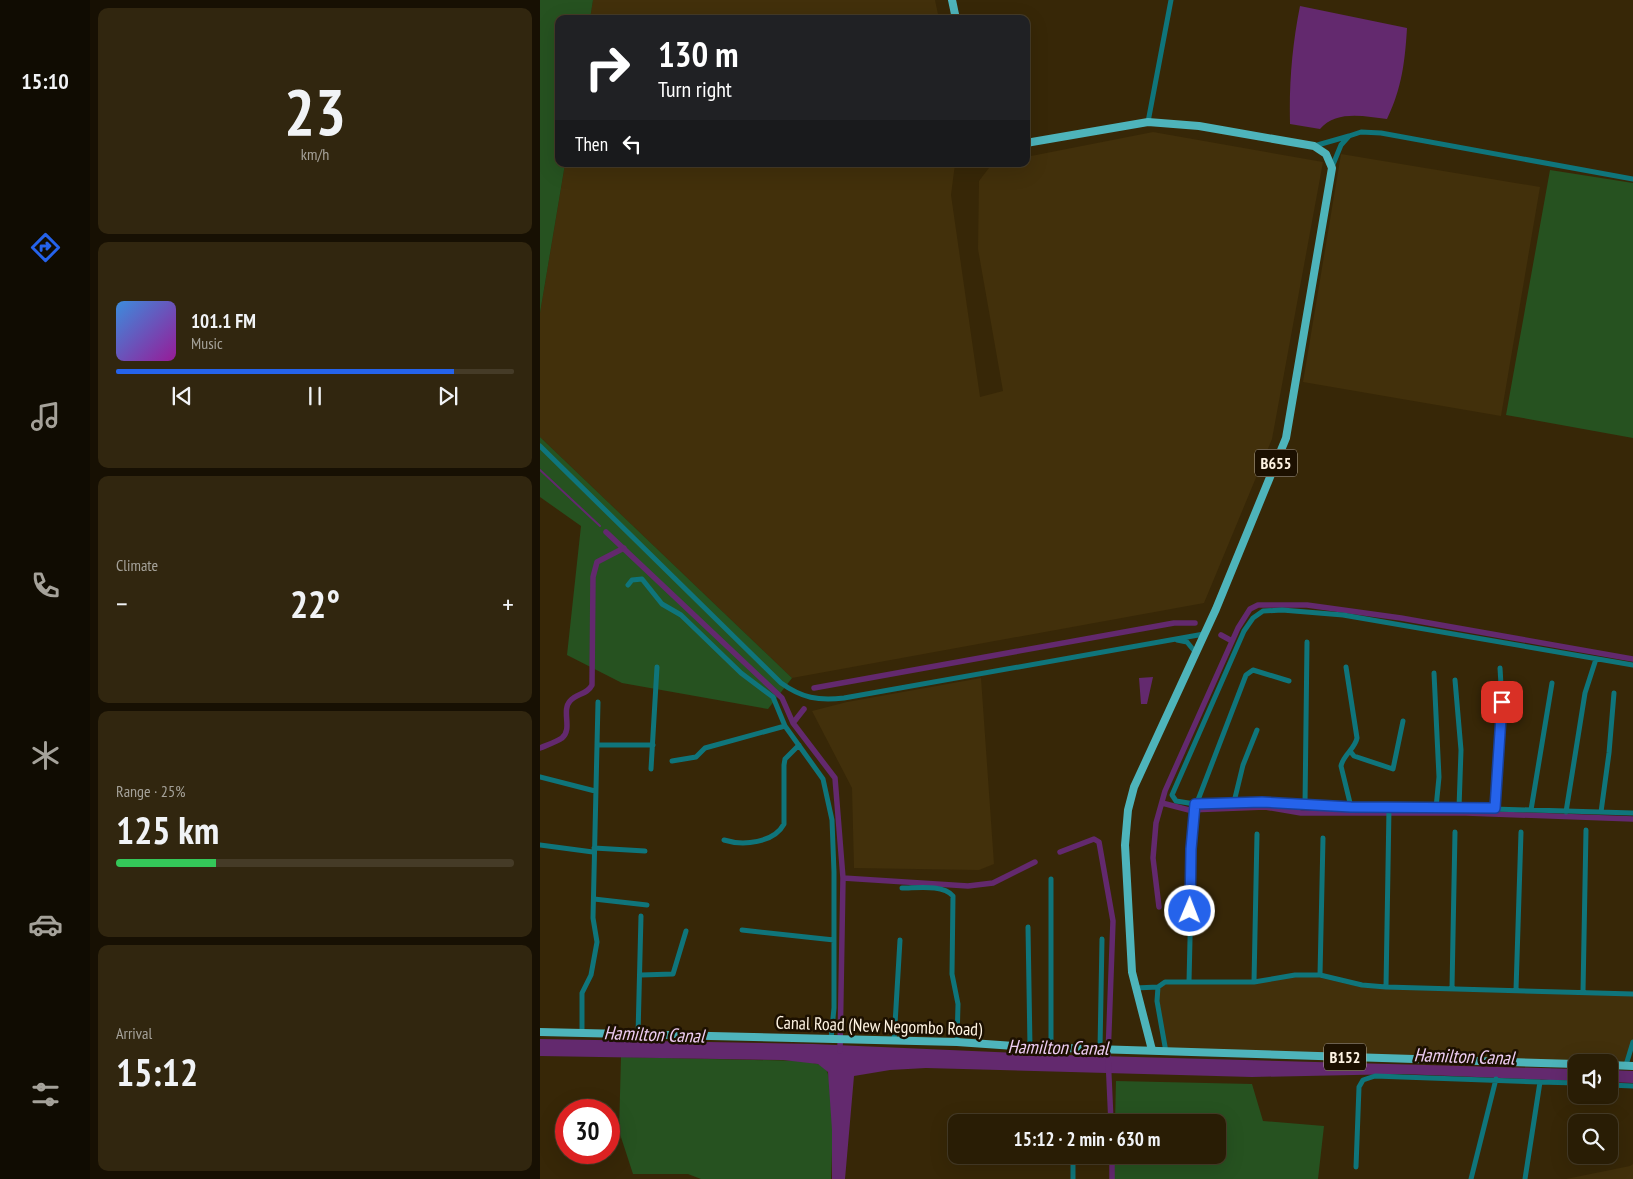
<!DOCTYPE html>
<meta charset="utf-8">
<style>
body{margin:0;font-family:"PT Sans Narrow",sans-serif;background:#31260f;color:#f1f3f6;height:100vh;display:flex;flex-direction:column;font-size:19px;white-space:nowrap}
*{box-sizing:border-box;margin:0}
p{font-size:16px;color:#a5a29a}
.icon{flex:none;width:28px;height:28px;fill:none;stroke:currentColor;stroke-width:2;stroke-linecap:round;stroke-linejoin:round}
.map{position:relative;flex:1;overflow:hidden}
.side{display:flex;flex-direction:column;gap:8px;padding:8px;background:#171003;width:450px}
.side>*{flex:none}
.guide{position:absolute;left:15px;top:15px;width:475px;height:152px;border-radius:10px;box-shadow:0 5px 20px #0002,0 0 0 1px #453b27;background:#202124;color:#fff;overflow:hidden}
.buttons{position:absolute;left:1028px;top:1054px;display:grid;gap:10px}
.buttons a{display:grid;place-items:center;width:50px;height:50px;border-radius:10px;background:#291d05;box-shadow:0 5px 20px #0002,0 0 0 1px #453b27;font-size:25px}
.speed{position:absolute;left:15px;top:1099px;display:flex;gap:10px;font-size:25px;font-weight:700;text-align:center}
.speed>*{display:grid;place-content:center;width:65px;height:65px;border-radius:50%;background:#291d05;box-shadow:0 5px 20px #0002,0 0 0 1px #453b27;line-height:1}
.speed .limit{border:8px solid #d22;background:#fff;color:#111}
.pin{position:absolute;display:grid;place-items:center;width:42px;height:42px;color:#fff;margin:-21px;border-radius:10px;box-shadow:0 2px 8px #0006}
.me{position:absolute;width:55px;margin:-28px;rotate:1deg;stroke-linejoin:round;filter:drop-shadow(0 0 4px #0008)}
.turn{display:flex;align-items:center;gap:18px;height:105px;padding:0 20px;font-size:22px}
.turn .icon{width:65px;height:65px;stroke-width:2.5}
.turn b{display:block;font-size:35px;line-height:42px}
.then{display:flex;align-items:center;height:48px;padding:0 20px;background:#0003;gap:10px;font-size:19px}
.big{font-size:38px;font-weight:600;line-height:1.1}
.side .card{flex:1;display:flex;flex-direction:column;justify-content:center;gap:8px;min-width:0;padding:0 18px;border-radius:10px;background:#31260f}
.side .dial{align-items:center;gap:0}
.dial b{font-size:65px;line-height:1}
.song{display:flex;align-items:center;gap:15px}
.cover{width:60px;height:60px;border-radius:8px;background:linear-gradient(135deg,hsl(210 70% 55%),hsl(300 70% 35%))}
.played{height:5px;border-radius:2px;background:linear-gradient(90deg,#2563eb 85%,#453b27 85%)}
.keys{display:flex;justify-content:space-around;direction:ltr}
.heat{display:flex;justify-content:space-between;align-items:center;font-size:28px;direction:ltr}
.charge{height:8px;border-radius:4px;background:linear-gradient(90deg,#34c759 25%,#453b27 0)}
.trip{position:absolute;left:408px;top:1114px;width:278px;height:50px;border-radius:10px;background:#291d05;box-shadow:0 5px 20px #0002,0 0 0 1px #453b27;font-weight:600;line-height:50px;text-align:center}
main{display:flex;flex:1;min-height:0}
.tabs{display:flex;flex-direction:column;width:90px;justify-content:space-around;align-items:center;background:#100c02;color:#a5a29a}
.tabs .icon{width:35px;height:35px}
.tabs .current{color:#2563eb}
.tabs b{font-size:22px;color:#f1f3f6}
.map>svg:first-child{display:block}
.built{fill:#42300b}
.green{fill:#265220}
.water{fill:#63296e}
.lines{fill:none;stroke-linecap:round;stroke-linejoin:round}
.stream{stroke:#63296e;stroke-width:2}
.canal{stroke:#63296e;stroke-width:5.5}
.minor{stroke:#0f757b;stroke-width:5}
.primary{stroke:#4eb4bb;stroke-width:8}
.route-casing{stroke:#184099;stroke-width:12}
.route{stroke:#2563eb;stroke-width:9}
.labels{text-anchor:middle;stroke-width:5;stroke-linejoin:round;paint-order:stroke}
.shield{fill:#1c1000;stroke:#baaf9e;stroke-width:1}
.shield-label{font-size:16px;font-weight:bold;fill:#fef3e2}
.street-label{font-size:18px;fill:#fef3e2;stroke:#1c1000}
.water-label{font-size:19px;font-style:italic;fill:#eecdf3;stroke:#1c1000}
</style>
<main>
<nav class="tabs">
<b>15:10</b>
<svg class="icon current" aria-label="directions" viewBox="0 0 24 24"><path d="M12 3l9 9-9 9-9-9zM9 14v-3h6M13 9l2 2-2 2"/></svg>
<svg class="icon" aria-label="music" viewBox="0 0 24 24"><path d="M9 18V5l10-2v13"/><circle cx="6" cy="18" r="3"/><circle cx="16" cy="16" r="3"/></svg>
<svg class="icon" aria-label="phone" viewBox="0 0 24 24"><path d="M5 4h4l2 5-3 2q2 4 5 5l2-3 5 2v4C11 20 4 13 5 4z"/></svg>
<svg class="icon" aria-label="climate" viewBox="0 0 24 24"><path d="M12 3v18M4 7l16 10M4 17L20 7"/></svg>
<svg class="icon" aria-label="car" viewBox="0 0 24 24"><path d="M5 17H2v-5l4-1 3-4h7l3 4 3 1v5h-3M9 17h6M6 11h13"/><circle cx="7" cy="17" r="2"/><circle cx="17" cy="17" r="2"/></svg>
<svg class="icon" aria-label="filters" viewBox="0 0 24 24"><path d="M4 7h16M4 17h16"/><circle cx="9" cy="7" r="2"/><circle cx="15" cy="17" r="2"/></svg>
</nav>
<section class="side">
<div class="card dial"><b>23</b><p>km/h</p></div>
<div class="card">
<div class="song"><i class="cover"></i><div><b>101.1 FM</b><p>Music</p></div></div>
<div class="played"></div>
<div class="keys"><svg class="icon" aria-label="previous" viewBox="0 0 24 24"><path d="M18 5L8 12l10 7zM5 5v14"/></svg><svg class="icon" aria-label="pause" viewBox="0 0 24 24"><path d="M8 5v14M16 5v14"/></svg><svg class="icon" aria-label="next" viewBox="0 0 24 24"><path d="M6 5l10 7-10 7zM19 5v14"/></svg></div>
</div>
<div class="card"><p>Climate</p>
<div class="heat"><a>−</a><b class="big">22°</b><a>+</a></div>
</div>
<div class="card"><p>Range · 25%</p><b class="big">125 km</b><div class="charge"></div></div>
<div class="card"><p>Arrival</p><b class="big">15:12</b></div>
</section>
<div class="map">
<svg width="1093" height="1179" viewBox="0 0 1093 1179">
<rect width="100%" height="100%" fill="#372707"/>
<path class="built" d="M53 0H395L399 19H50Z
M613 132 783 162 732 439 664 603 252 678 0 437V313L25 164H415L411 195 440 397 463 391 438 249 439 181 452 164H486V157Z
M801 154 1000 187 961 416 763 382Z
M441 678 454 864 439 870 314 868 312 788 272 711 307 702Z
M768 975 821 987 1093 996V1046L1088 1064 627 1051 618 993 621 984 715 983Z
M1093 1164V1179H1026L1090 1166Z"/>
<path class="green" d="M0 0H53L50 19H19V164H25L0 313Z
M1010 170 1093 183V438L966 415Z
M0 437 252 678 228 709 82 683 27 655 41 526 0 497Z
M81 1057 263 1061C270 1063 280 1063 285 1068 295 1078 292 1161 291 1179H161L148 1174H93L79 1131Z
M576 1081 712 1084 723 1121 784 1126 778 1179H573L574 1155H676V1122H575Z"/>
<path class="water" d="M760 6 867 28C865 61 862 88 847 119 824 116 796 110 780 129L750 124C749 84 752 46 760 6Z
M613 677 607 704H601L599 678Z
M0 1039 273 1044 523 1055 1036 1069V1081L862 1074 712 1077 386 1068 350 1070 314 1076 305 1179H292V1130L288 1072 278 1064 243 1060 0 1056Z
M1069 1070 1093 1071V1083L1069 1082Z"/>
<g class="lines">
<path class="stream" d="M0 470 60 526"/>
<path class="canal" d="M66 532 242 698 253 723 295 778 303 878 300 1051
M681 635 692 641
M274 688 634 623H655
M253 723 264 709
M0 748C7 745 16 742 22 738 33 729 21 711 30 701 37 693 47 695 52 685L53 577 57 562 84 548
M622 803 649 810 725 807 761 813H926L1093 819
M520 852 554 839 559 842 573 921 568 1056 571 1122
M303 878 428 886 453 883 495 862
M619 907 613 858 616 823 625 791 698 628 710 609 718 605H767L861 618 1093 659
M572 1155V1179"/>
<path class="minor" d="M608 122 631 0
M809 136 821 132 841 133 1093 179
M774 146 809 136 801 145 792 167
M0 446 241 683C262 698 278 701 304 698L664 634
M88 585 92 580 102 579 122 604 141 615 201 673 233 697 245 726 283 779 292 820 294 872V1008L291 1039
M637 640 647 642 656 653
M1093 665 803 615 742 610 723 611 713 618 704 631 632 795 636 801 655 804 722 803 811 807 919 808 1093 813
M806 667 817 738C815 749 803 755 801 766L811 807
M894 673 899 777 896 808
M915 680 921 750 919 808
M57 745H113
M810 751 814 756 853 769 863 721
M132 761 156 757 165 748 245 726
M111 769 117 667
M0 777 55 791
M694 802 703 765 717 730
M765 805 767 642
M955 809 962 702 960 668
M991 810 1012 683
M1026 812 1045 693 1056 659
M1061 812 1069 753 1074 693
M184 840C203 846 234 843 244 824V765L245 759 259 745
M0 845 53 852
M54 848 105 851
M511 879V1048
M362 888C377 888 403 884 413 896L412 974 418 1004 417 1042
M54 899 107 905
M488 927 490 1047
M202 930 294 940
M101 975 133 974 146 931
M780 975 783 838
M649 982 653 813 706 675 713 670 749 681
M714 982 717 834
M846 987 849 808
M595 988 618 987
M912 988 915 832
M976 990 981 832
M1043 992 1046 830
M42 1034V993L51 975 57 942 53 918 58 702
M98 1035 101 916
M354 1041 360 940
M560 1049 562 939
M626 1052 617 1001 618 987 625 982H714L755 975H780L822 985 846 987 1093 994
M1086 1065 1093 1042
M1000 1082 1036 1083
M1069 1085 1093 1086
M816 1167 819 1087 823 1080 835 1076 1000 1082 985 1179
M533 1179V1155
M931 1179 956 1079"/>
<path class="primary" d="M412 0 416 19
M486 143 608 122 659 126 774 146 786 154 792 168 746 438 676 609 594 787 588 810 585 845 592 972 612 1050
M0 1032 417 1042 490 1047 1036 1064
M1069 1065 1093 1066"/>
</g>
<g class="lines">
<defs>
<path id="route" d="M650 911 651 849 655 804 722 802 811 807 955 808 962 702"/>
</defs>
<use href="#route" class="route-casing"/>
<use href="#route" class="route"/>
</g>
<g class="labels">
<g class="shield">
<rect x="715" y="449.5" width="42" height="27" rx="4"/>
<rect x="784" y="1043.5" width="42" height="27" rx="4"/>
</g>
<g class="shield-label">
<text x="736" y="469">B655</text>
<text x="805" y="1063">B152</text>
</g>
<g class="street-label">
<text transform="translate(339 1026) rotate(2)" y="6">Canal Road (New Negombo Road)</text>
</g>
<g class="water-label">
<text transform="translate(114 1034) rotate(2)" y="7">Hamilton Canal</text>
<text transform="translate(518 1047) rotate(1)" y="7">Hamilton Canal</text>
<text transform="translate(924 1056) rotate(2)" y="7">Hamilton Canal</text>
</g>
</g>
</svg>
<div class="buttons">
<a><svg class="icon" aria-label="sound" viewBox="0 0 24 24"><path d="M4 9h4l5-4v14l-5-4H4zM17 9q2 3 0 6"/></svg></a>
<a><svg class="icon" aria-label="search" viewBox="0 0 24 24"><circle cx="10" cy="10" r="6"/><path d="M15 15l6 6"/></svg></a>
</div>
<div class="speed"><div class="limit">30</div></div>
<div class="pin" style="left:962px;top:702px;background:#d93025"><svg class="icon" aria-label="arrive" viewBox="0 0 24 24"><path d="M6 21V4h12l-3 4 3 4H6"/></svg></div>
<svg class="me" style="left:650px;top:911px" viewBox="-20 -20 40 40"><circle r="17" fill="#2563eb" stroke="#fff" stroke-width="3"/><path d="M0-11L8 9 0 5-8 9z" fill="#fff"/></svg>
<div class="trip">15:12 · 2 min · 630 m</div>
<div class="guide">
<div class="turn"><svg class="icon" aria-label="right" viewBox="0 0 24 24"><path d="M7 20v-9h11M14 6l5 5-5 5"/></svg><div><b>130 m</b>Turn right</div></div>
<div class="then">Then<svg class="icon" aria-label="left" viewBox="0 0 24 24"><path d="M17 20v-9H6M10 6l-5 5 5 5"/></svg></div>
</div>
</div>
</main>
